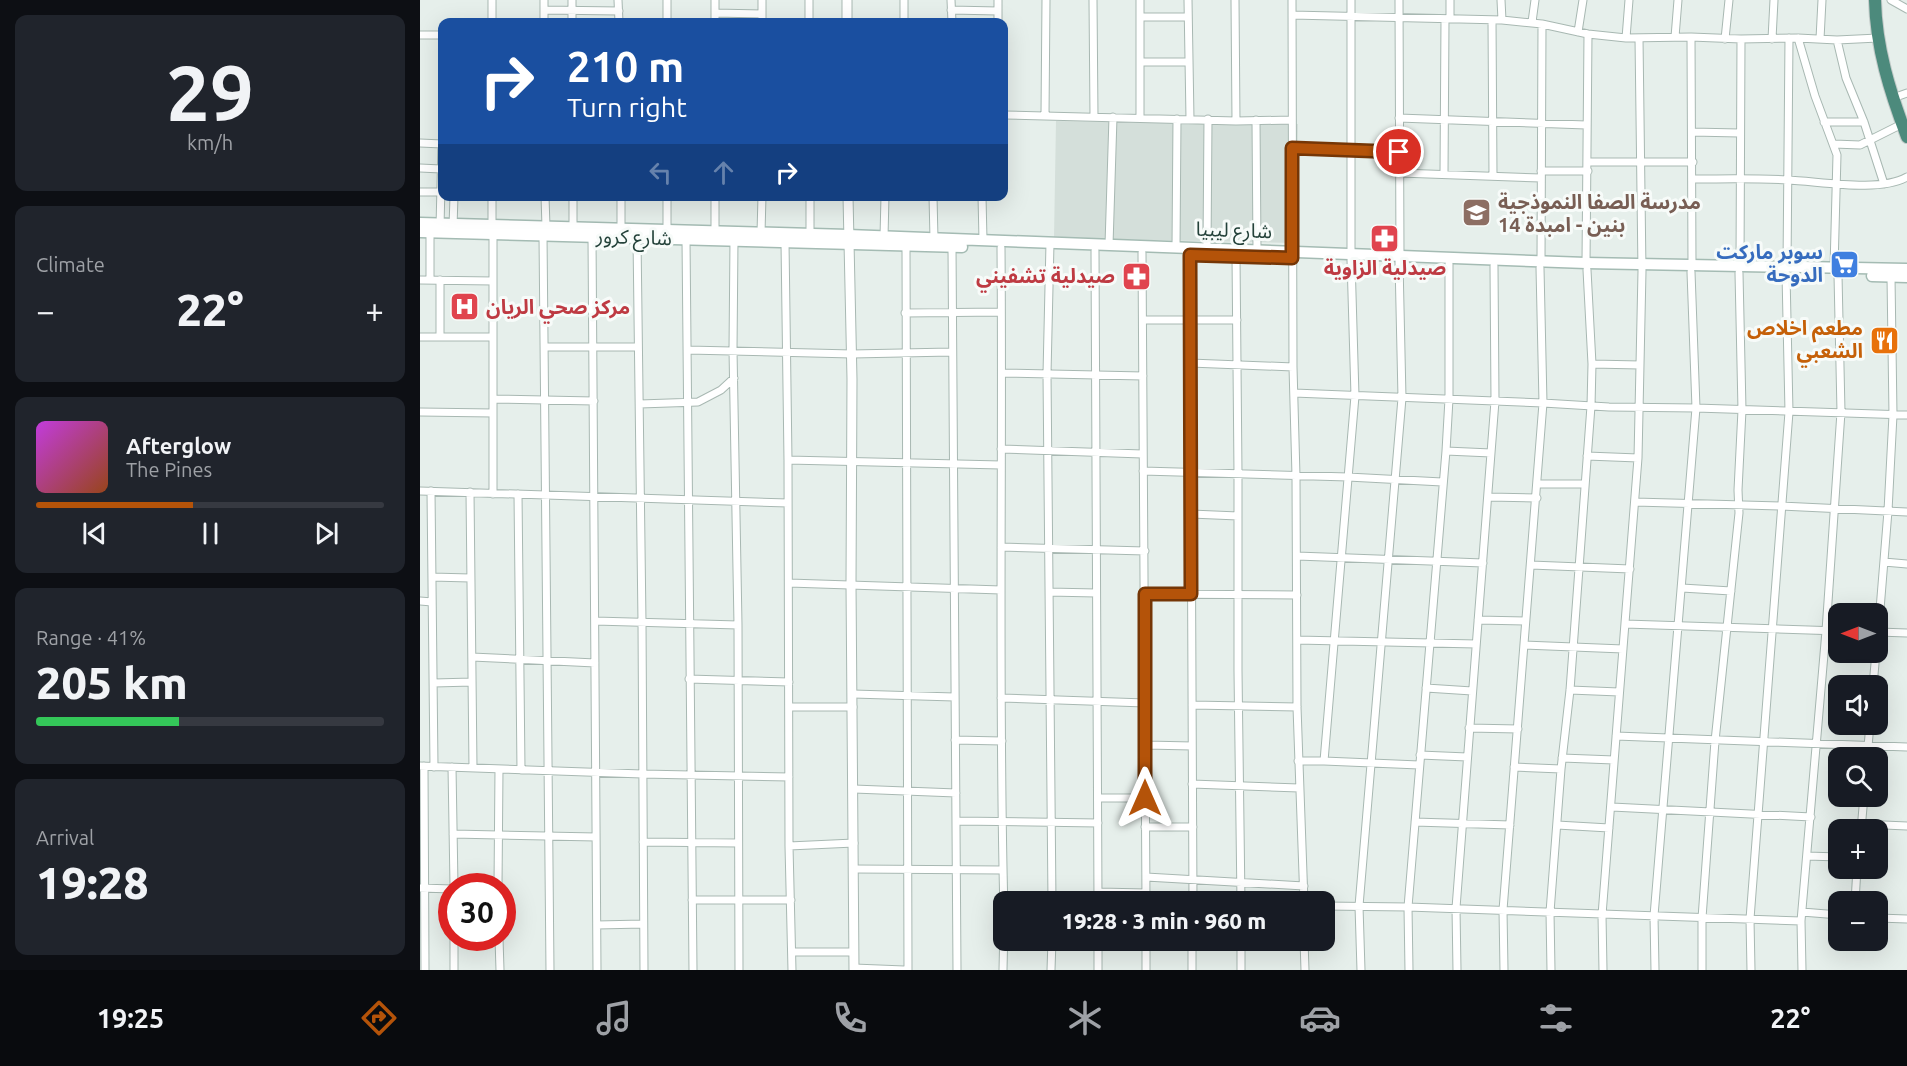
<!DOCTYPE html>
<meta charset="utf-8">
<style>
body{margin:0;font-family:Ubuntu,"Noto Sans Arabic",sans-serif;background:#20242c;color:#f1f3f6;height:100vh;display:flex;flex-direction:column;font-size:22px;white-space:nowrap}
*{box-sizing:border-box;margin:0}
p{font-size:20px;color:#9ea1a6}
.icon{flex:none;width:33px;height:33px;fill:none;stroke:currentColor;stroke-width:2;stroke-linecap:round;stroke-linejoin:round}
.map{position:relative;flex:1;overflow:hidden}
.side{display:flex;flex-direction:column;gap:15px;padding:15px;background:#0d0f14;width:420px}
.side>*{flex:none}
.hud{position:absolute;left:18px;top:18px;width:570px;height:183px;border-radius:12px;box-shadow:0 6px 24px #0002;background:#1a4fa0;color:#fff;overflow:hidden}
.needle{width:39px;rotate:270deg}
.controls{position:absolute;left:1408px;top:603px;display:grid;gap:12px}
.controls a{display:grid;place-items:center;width:60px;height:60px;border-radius:12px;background:#171b24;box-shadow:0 6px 24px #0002;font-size:30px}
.speed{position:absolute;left:18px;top:873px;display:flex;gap:12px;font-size:30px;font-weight:700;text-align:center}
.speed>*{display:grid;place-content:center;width:78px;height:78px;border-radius:50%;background:#171b24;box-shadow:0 6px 24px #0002;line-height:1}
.speed .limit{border:9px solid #d22;background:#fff;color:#111}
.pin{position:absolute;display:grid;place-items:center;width:51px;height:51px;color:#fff;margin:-26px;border:3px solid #fff;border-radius:50%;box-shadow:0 2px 6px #0007}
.me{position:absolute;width:66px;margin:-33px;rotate:0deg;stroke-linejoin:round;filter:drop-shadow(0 0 4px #0008)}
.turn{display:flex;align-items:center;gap:21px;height:126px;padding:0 30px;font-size:27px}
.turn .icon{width:78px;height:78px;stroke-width:2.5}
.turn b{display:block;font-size:42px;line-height:51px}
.lanes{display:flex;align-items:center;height:57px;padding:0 30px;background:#0003;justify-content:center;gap:30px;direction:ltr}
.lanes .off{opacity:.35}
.big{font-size:45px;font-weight:800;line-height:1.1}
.side .tile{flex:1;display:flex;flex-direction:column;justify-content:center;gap:9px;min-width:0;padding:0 21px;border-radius:12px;background:#20242c}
.side .dial{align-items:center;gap:0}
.dial b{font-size:78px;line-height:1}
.song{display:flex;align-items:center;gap:18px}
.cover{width:72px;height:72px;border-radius:9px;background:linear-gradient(135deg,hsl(290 70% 55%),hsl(20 70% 35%))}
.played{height:6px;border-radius:3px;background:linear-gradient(90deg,#b45309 45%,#363941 45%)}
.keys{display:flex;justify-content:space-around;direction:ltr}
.heat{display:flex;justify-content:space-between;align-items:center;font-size:33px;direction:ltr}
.charge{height:9px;border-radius:4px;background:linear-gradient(90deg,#34c759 41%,#363941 0)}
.trip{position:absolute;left:573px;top:891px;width:342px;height:60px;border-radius:12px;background:#171b24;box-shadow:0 6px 24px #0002;font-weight:800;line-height:60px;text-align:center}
.dock{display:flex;height:96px;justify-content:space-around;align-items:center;background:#090b0e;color:#9ea1a6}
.dock .icon{width:42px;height:42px}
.dock .selected{color:#b45309}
.dock b{font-size:27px;color:#f1f3f6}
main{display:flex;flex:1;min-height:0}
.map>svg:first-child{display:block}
.built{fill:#d4dfda}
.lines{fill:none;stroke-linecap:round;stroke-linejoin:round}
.minor-casing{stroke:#a8b8b2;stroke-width:9}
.tertiary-casing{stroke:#a8b8b2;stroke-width:11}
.secondary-casing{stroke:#a4bbb3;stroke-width:13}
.trunk-casing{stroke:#c2cac8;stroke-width:14}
.minor{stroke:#fff;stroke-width:7}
.tertiary{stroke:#fff;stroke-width:9}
.secondary{stroke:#fff;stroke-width:10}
.trunk{stroke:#4c8a7c;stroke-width:12}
.route-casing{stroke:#753606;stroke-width:15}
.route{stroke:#b45309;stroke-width:10}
.labels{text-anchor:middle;stroke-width:6;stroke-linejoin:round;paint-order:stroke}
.education-label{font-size:20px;font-weight:bold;fill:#785e54;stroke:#f7fbf9;text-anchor:start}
.street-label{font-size:20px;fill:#24423a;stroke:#f7fbf9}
.shop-label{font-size:20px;font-weight:bold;fill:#366cbe;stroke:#f7fbf9;text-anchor:end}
.health-label{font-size:20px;font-weight:bold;fill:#be3a42;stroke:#f7fbf9}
.food-label{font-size:20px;font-weight:bold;fill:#c56008;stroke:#f7fbf9;text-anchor:end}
</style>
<main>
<section class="side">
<div class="tile dial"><b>29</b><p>km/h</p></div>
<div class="tile"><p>Climate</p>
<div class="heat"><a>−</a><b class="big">22°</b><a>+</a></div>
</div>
<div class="tile">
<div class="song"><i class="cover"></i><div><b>Afterglow</b><p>The Pines</p></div></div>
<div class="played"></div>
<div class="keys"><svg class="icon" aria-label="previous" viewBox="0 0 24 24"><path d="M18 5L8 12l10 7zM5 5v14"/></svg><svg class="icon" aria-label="pause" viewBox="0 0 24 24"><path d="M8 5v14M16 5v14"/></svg><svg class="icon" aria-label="next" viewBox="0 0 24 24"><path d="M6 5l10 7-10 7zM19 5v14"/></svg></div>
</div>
<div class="tile"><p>Range · 41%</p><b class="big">205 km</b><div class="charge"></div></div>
<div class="tile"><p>Arrival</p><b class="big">19:28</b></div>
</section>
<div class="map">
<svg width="1487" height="970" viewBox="0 0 1487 970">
<rect width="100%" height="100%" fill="#e6efeb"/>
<path class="built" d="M636 121 878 124 876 243 634 238Z"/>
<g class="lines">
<defs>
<path id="minor" d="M72 0V22
M124 0V22
M152 0V22
M198 0 199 22
M247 0V22
M295 0V22
M342 0V22
M389 0V22
M484 0V22
M531 0 532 22
M673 0 674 116
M720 0V117
M768 0 770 119
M815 0 816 121
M872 0 873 367 876 476 877 707 884 902
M931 0V254
M979 0 980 256
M1081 0 1082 20
M1471 0 1487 9
M124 10 199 11
M531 10 578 11
M295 13 342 14
M872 15 1082 20 1122 24 1168 34 1206 38 1271 37 1321 39 1378 38 1417 40 1458 38
M720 17H768
M1030 19V0
M1072 20 1073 176
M578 22V0
M1112 22 1115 0
M1158 32 1163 0
M0 35H22
M1255 37 1258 0
M1271 37 1272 265
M1206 38 1209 0
M1378 38 1395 96 1417 155 1414 268
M1305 39 1309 0
M1352 39 1354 0
M1400 39 1402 0
M1417 40 1426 78 1444 122 1464 184
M720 62H769
M1473 98 1487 93
M584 115 816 121 872 120
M625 115 626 0
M979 118 1166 125
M836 120 837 250
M1404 122H1444
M1272 132 1319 133
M0 143 22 144
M1414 144 1440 145 1482 124
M872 148 979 152
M1167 162H1273
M0 168 21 169
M1121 171H1168
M980 173 1121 178
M1024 174 1025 19
M1273 179C1304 179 1336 178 1367 180 1399 181 1459 193 1487 177
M0 192H21
M125 196 126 227
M153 196V228
M201 196V229
M390 196V236
M513 196 514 239
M562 196 563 240
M72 226V196
M20 227 22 144
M33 227 34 196
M247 230V196
M10 232V280
M295 232V196
M341 233 342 196
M123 235 130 970
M172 236 177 970
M464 237 465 196
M217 238 222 622 224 970
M266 239 273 970
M314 240 313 350 318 625 319 970
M365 242 368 460 369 846 372 970
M630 243 627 374 632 902
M689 245 693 117
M486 246 488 970
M532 247 537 970
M581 248C583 469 578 690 584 911
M756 248 757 119
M787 249 788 119
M675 251 678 902
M722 253 726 902
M770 255 773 902
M816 256 818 474V671L821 902
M931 260 935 396 904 761 999 765
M1121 261 1122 24
M1166 263 1168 34
M1320 266 1321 39
M1367 267 1369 38
M0 280 73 281
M20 280V337
M485 313 581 312
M723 320H817
M0 337H73
M125 347H218
M268 350 432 354 531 352
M770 363 873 367
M1172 364 1220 365
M583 373 723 376
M874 393 1123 403 1189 407 1276 408 1487 415
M73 399 174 401
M220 404 278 402 301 390 314 378
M0 412 73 413
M581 449 722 454
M1026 451 1071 453
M1167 456 1218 458
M368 460 581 465
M723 471 928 477 1022 482
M1118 484H1165
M0 491 368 503
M11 491 14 767
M50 492 53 768
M73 494V234
M98 494 101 770
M1069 497 1117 498
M1215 502 1361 506 1487 512
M771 514 818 516
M581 547 725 551
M877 556 1063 563
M1464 562 1487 564
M1111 565 1210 569
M12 577 50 578
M369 583 581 590
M1262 588 1311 591
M629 592 676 593
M725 594 877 595
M0 601 12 602
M1058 620 1105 621
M175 621 318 625
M1205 624 1419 631
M1458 632 1487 633
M1458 634 1468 511 1473 415 1471 277
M877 640 1056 644
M1104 645 1203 649
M52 657 175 663
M269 679 369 682
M14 683 52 682
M1453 686 1456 652
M1006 688 1052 691
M1150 690 1199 692
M433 694 534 697
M581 698 725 703
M772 705 877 707
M370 707H433
M1049 728 1098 729
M1196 736 1487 747
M535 740 582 741
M726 745 772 746
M1000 755 1047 757
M1142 758 1194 760
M1447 758 1450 724
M878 761H904
M0 766 222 774 369 777
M4 766 5 970
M32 767 34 886
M1094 767 1141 769
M772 784 879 788
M434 789 536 793
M678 798H725
M1192 807 1391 817
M537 821 678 823
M995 822 1090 825
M1441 824 1487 826
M1137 825 1189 828
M725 827H773
M1441 830 1444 796
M33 834 176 837
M223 842 318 843
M369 846 434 843
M1387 856 1419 857
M435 869 583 870
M726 877 884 886
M78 886 79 769
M1 888 32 889
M679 892 726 893
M272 900H371
M1435 902 1437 868
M904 906 988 907 1381 921
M1382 912 1419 915
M1458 918 1487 919
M177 925 223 924
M34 938V970
M79 938 80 970
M678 940V970
M821 940V970
M884 940 885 970
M372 952H434
M434 968 484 970
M583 970 584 926
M631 970 632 940
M726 970V940
M772 970V940
M941 970 939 906 982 398 979 262
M989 970 988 907 1026 451 1029 399V264
M1037 970 1036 908 1075 401 1074 266
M1084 970 1083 910 1123 403 1120 268
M1131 970 1130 912 1141 769 1150 690 1171 406 1172 364 1167 270
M1183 970 1182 915 1218 458 1222 271 1219 38
M1235 970 1234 916 1276 408 1271 272
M1282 970V918L1295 741 1319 513 1318 490 1322 410 1319 273
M1331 970 1330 919 1369 412 1366 274
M1382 970 1381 921 1406 631 1421 412 1418 275"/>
<path id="tertiary" d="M427 0V22
M428 196 432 379 431 584 434 970"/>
<path id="secondary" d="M0 223 428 235 1166 263 1487 269
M0 232 542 247
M1452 276 1487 277"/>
<path id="trunk" d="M1455 0C1456 48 1470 92 1487 137"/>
</defs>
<use href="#minor" class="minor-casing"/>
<use href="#tertiary" class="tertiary-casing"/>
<use href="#secondary" class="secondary-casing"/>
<use href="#trunk" class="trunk-casing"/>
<use href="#minor" class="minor"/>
<use href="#tertiary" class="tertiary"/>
<use href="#secondary" class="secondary"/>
<use href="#trunk" class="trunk"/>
</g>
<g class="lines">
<defs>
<path id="route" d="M725 798V594H771L770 255 872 258V148L979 152"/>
</defs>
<use href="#route" class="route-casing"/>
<use href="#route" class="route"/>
</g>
<defs>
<symbol id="school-square" viewBox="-11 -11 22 22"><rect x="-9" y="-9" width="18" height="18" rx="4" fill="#8d6e63" stroke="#f7fbf9"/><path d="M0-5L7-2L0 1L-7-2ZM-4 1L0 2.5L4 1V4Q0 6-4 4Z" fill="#fff"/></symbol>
<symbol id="pharmacy-square" viewBox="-11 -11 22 22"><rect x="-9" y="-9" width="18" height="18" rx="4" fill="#e0444e" stroke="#f7fbf9"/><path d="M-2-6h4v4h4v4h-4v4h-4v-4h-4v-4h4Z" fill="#fff"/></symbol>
<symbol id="supermarket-square" viewBox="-11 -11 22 22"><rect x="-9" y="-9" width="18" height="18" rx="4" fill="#3f7fe0" stroke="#f7fbf9"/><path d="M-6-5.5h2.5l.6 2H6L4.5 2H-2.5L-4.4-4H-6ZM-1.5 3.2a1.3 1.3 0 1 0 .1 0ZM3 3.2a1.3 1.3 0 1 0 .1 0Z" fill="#fff"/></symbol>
<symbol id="hospital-square" viewBox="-11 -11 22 22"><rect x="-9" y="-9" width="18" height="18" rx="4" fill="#e0444e" stroke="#f7fbf9"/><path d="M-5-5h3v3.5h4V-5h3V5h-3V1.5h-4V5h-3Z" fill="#fff"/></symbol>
<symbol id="restaurant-square" viewBox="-11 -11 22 22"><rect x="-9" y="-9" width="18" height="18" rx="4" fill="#e8710a" stroke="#f7fbf9"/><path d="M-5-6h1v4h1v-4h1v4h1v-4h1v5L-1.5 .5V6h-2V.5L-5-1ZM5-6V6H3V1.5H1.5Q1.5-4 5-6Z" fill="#fff"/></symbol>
</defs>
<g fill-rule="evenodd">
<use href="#school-square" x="1040" y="196" width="33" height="33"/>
<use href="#pharmacy-square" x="948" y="222" width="33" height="33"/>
<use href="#supermarket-square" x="1408" y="248" width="33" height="33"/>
<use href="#pharmacy-square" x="700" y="260" width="33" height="33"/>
<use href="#hospital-square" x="28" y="290" width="33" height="33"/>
<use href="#restaurant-square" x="1448" y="324" width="33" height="33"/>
</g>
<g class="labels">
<g class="education-label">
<text x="1078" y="209">مدرسة الصفا النموذجية<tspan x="1078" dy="23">بنين - امبدة 14</tspan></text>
</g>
<g class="street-label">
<text transform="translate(814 230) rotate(2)" y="7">شارع ليبيا</text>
<text transform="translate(214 237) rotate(2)" y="7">شارع كرور</text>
</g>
<g class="shop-label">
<text x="1403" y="259">سوبر ماركت<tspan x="1403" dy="23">الدوحة</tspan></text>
</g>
<g class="health-label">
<text x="965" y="275">صيدلية الزاوية</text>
<text x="695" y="283" text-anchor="end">صيدلية تشفيني</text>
<text x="66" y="314" text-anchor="start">مركز صحي الريان</text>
</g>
<g class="food-label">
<text x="1443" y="335">مطعم اخلاص<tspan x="1443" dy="23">الشعبي</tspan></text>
</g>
</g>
</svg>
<div class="controls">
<a><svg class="needle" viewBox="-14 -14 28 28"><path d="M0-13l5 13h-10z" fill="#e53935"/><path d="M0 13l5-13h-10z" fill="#9ea1a6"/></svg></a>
<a><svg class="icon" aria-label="sound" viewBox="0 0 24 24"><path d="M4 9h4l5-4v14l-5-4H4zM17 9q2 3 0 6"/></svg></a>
<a><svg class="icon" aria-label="search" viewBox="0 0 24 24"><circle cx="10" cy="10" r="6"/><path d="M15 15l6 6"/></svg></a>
<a>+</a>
<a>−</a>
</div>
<div class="speed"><div class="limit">30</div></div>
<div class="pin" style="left:979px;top:152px;background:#d93025"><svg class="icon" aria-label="arrive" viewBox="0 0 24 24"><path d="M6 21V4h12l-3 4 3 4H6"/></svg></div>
<svg class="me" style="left:725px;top:798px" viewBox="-20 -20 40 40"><path d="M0-17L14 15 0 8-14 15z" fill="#b45309" stroke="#fff" stroke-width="4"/></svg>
<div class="trip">19:28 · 3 min · 960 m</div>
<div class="hud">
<div class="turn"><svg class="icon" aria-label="right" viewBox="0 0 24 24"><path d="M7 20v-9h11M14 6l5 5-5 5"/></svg><div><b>210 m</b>Turn right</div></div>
<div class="lanes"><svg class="icon off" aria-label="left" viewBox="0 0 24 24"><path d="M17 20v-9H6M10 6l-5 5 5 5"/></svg><svg class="icon off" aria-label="ahead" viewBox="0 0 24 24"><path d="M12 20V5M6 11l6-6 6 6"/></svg><svg class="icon" aria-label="right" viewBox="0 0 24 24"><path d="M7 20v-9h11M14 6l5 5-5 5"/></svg></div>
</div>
</div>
</main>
<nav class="dock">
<b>19:25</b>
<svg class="icon selected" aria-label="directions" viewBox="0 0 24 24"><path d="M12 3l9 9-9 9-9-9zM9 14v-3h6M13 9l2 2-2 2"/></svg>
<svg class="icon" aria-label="music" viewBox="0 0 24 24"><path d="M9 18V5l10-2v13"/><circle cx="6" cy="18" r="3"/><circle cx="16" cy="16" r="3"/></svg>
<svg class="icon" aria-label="phone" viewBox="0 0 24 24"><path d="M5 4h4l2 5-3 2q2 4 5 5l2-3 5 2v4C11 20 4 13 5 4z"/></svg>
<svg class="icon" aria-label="climate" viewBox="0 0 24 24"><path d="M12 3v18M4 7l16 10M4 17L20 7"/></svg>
<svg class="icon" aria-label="car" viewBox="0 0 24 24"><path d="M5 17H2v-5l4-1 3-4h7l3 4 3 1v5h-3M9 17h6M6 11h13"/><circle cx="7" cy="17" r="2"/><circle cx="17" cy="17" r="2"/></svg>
<svg class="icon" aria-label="filters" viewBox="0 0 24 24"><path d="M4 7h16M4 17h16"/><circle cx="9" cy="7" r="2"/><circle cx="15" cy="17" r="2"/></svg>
<b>22°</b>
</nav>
